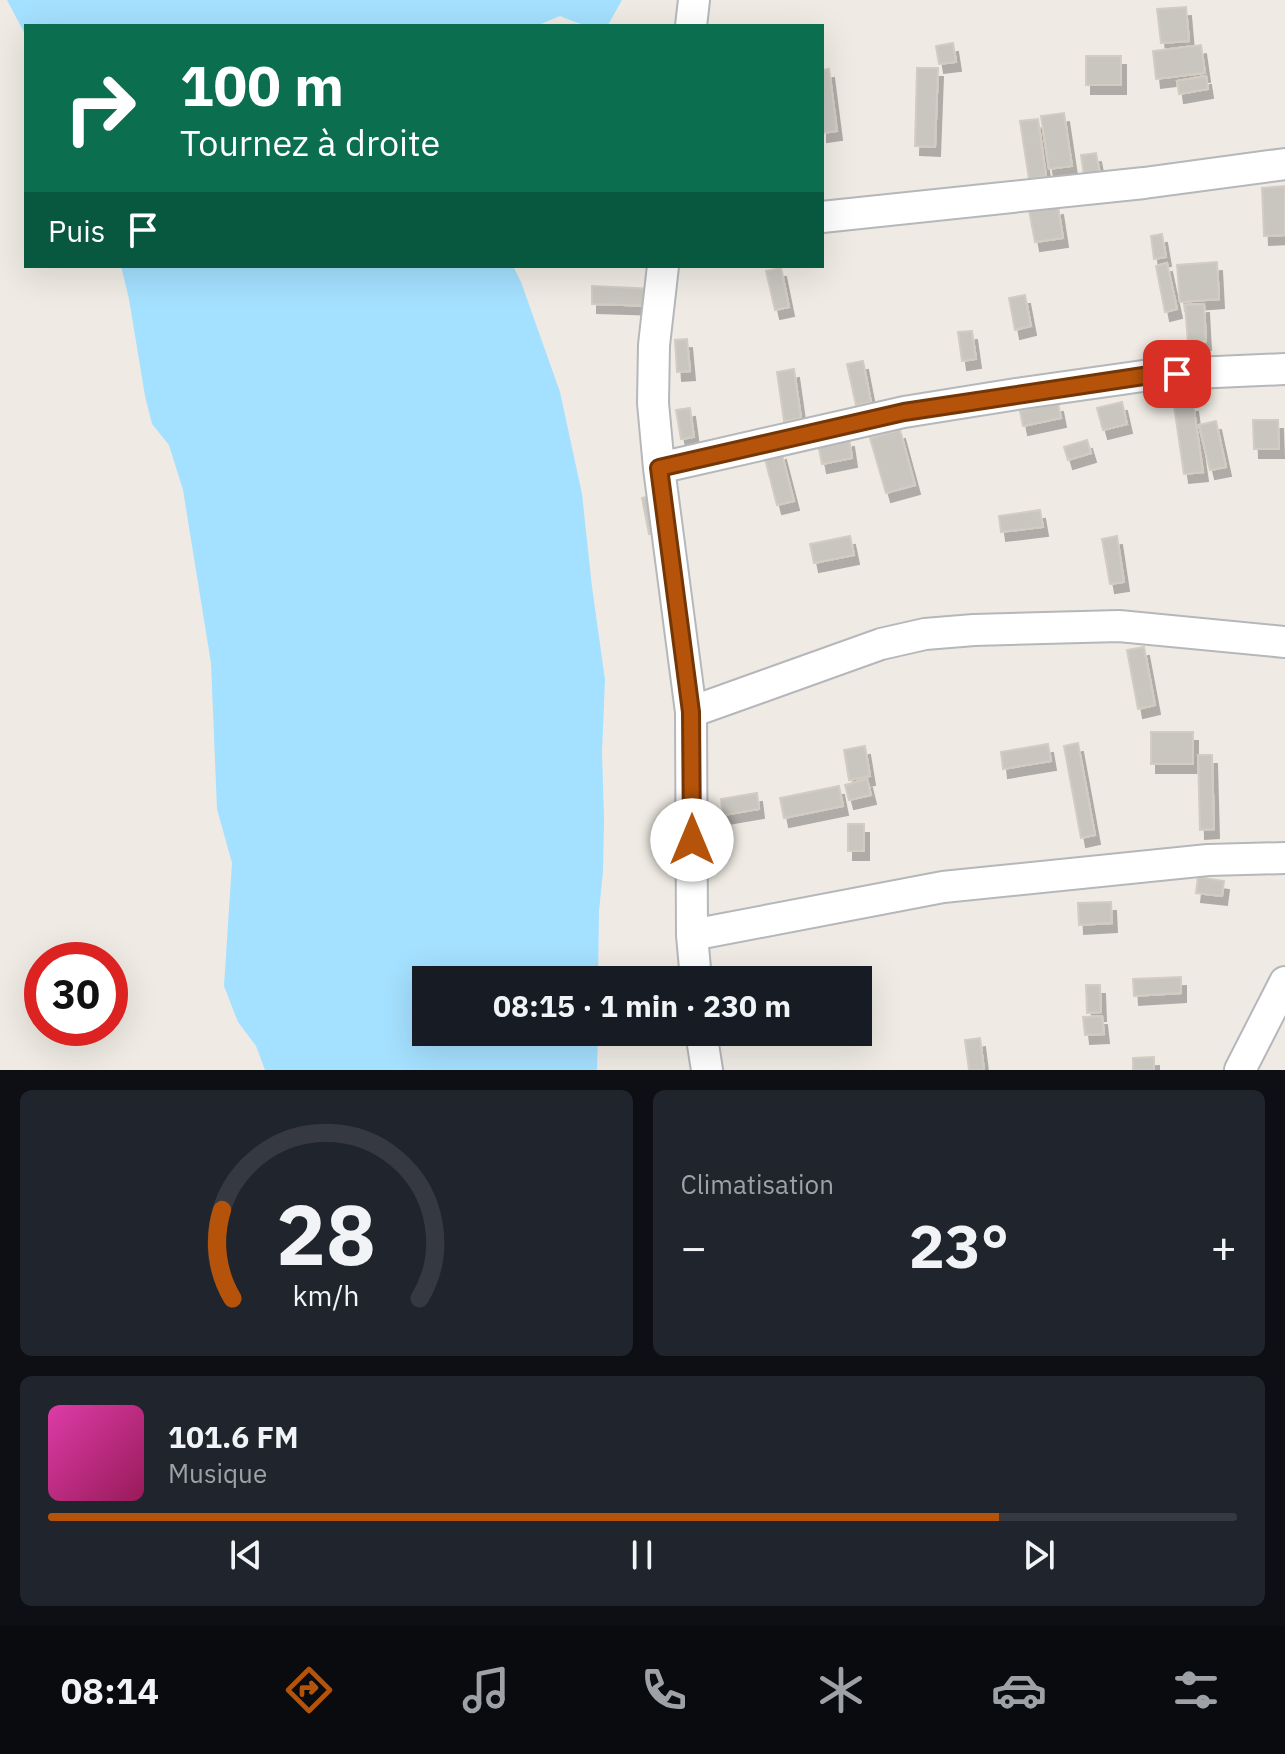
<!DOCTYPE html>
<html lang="fr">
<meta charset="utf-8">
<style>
body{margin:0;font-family:"IBM Plex Sans",sans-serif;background:#20242c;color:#f1f3f6;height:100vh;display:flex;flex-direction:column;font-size:30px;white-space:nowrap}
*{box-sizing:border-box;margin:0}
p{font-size:26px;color:#9ea1a6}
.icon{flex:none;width:44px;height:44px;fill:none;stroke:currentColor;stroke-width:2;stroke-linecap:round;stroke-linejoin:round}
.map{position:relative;height:1070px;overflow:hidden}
.details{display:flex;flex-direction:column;gap:20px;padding:20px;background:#0d0f14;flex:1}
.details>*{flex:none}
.guide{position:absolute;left:24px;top:24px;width:800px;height:244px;border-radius:0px;box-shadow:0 8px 32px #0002;background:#0b6e4f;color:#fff;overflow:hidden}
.speed{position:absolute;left:24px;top:942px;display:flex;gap:16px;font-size:40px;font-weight:700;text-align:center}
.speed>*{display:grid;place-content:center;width:104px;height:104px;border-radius:50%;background:#171b24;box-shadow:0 8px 32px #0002;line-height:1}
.speed .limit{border:12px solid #d22;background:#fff;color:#111}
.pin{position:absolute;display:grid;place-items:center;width:68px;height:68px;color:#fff;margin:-34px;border-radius:16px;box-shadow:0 4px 12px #0006}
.me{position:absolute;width:88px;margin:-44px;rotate:0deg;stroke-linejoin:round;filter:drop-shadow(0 0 6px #0008)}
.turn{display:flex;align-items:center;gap:28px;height:168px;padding:0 24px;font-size:36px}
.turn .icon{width:104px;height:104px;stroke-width:2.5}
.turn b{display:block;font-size:56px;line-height:68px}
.then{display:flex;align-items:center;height:76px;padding:0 24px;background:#0003;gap:16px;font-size:30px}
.big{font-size:60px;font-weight:700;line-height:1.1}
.details .tile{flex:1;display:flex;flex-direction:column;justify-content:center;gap:12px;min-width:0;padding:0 28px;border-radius:12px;background:#20242c}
.details .dial{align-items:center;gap:0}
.dial svg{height:208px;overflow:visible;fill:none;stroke:#363941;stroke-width:7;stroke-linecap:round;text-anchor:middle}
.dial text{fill:#f1f3f6;stroke:none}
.song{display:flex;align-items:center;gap:24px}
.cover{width:96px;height:96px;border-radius:12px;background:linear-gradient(135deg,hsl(320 70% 55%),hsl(330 70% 35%))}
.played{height:8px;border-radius:4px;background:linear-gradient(90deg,#b45309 80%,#363941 80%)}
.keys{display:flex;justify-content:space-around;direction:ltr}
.heat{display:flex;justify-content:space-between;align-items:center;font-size:44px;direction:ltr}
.details .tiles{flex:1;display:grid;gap:20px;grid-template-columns:1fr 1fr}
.tile:last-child{grid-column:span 2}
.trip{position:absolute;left:412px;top:966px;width:460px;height:80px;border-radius:0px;background:#171b24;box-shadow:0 8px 32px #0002;font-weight:700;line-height:80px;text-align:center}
.menu{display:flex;height:128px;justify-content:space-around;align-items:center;background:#090b0e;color:#9ea1a6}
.menu .icon{width:56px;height:56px}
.menu .active{color:#b45309}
.menu b{font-size:36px;color:#f1f3f6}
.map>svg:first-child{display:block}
.water{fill:#a4e0ff}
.building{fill:#c9c6c0;stroke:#d3ccc2;stroke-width:2;filter:url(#shadow)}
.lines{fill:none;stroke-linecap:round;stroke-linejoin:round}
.minor-casing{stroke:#b5b7bb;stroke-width:34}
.minor{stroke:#fff;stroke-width:30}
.route-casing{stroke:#753606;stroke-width:20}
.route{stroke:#b45309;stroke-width:14}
</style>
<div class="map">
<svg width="1285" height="1070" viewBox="0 0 1285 1070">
<defs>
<filter id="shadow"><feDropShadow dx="5" dy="9" stdDeviation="0" flood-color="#0004"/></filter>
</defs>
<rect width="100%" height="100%" fill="#efebe4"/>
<path class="water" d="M7 0H622L608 25C587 27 579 24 560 16L536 26H26V36Z
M121 266H513L521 282 560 392 582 494 592 587 605 680 602 752 604 818 603 872 599 911 598 980H426V1032H598L597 1070H265L256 1046 238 1022 224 986 232 863 217 809 211 663 183 490 169 445 152 424 145 396 129 299Z"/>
<path class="building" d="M1186 7 1189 41 1161 43 1157 9Z
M953 43 956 62 939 64 936 46Z
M1201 45 1205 73 1156 79 1153 51Z
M1086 56H1121V85H1086Z
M917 68H938L935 147 915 146Z
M829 69 837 131 822 133V70Z
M1206 76 1208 89 1179 94 1177 81Z
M1064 113 1072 166 1049 169 1041 116Z
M1038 119 1046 176 1029 179 1020 121Z
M1096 153 1100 174 1084 176 1081 155Z
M1285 186V235L1264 236 1262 188Z
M1058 206 1063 238 1035 242 1029 210Z
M1162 234 1166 257 1154 259 1151 236Z
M1217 262 1219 299 1180 302 1177 265Z
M1167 263 1177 309 1165 312 1156 266Z
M781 268 789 307 775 310 766 271Z
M592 286 654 289V306L592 304Z
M1025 295 1031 326 1015 330 1009 298Z
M1204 304 1206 341 1188 343 1185 305Z
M972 331 976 359 962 361 958 332Z
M687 339 690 371 677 372 675 340Z
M863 361 871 402 856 405 847 364Z
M794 369 801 418 784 421 777 372Z
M1122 402 1127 424 1103 430 1097 408Z
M1058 403 1061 418 1023 426 1020 411Z
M1193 403 1203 472 1184 474 1174 406Z
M690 408 694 437 681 439 676 410Z
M1253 420H1278L1279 449H1254Z
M1216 421 1226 467 1210 470 1199 425Z
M900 430 915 485 886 493 870 438Z
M849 438 852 458 822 464 818 444Z
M1087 440 1091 453 1068 460 1064 447Z
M781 451 794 501 777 505 764 455Z
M655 495 662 531 649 534 642 498Z
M1040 510 1043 527 1001 532 999 516Z
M850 536 854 555 814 563 810 544Z
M1117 536 1124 582 1110 584 1102 539Z
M1144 647 1155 705 1138 709 1127 650Z
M1151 732H1193V764H1151Z
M1078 743 1095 835 1081 838 1064 746Z
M1048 744 1051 761 1003 769 1001 752Z
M865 746 870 776 849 780 844 750Z
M1198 755H1212L1214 829 1200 830Z
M867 779 871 795 849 800 845 785Z
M839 786 843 806 784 818 780 798Z
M757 793 759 809 723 815 721 799Z
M848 824H864V851H848Z
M1198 877 1224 881 1222 896 1196 893Z
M1111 902 1112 923 1079 925 1078 903Z
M1181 977V993L1134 996 1133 979Z
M1086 985H1100L1101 1012 1087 1013Z
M1102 1016 1104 1034 1085 1035 1083 1017Z
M980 1038 984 1070H969L965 1040Z
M1154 1057V1070H1133V1058Z"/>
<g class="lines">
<defs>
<path id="minor" d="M691 26 694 0
M822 217 1144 183 1285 164
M663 266 654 345 653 403 659 468 691 712 692 935 696 980
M659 468 904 412 1023 393 1150 375 1285 369
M691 712 881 644 925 634 974 630 1119 626 1285 642
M692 935 943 887 1208 860 1285 858
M701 1032 707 1070
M1240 1070 1285 982"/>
</defs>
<use href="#minor" class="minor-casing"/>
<use href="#minor" class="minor"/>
</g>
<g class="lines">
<defs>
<path id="route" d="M692 840 691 712 659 468 904 412 1150 375 1177 374"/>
</defs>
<use href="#route" class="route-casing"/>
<use href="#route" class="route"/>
</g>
</svg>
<div class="speed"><div class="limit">30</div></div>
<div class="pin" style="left:1177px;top:374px;background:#d93025"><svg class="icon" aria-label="arrive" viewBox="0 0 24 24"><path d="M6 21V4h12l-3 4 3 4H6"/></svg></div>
<svg class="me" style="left:692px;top:840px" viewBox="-20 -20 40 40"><circle r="19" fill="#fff"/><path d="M0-13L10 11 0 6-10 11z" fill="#b45309"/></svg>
<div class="trip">08:15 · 1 min · 230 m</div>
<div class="guide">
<div class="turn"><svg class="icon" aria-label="right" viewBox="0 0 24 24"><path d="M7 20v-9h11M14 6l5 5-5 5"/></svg><div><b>100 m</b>Tournez à droite</div></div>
<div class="then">Puis<svg class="icon" aria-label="arrive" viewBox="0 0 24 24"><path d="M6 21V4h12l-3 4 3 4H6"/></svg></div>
</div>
</div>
<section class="details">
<div class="tiles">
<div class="tile dial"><svg viewBox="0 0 100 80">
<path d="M14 69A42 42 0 1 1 86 69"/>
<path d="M14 69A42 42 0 0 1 10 35" stroke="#b45309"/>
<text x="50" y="56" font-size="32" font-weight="700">28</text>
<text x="50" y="72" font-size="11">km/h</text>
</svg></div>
<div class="tile"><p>Climatisation</p>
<div class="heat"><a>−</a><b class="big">23°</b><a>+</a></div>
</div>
<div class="tile">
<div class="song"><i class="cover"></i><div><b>101.6 FM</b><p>Musique</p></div></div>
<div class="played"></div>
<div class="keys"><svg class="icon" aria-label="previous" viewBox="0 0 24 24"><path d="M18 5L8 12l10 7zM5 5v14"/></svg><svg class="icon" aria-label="pause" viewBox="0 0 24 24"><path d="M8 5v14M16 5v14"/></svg><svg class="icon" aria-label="next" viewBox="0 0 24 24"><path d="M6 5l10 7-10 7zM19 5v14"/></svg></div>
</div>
</div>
</section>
<nav class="menu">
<b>08:14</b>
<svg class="icon active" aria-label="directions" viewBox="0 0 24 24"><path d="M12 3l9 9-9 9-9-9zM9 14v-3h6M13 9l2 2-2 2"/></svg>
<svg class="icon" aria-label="music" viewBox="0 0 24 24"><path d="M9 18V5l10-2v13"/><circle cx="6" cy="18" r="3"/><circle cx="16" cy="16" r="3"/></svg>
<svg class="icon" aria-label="phone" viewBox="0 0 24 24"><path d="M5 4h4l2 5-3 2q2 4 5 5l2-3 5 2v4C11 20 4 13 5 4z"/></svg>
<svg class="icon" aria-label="climate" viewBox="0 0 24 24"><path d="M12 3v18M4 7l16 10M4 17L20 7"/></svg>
<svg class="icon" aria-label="car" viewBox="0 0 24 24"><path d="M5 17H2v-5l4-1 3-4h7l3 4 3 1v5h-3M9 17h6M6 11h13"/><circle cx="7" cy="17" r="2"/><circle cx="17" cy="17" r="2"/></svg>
<svg class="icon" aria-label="filters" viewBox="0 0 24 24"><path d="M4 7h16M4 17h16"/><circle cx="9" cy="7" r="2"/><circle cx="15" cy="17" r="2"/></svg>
</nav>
